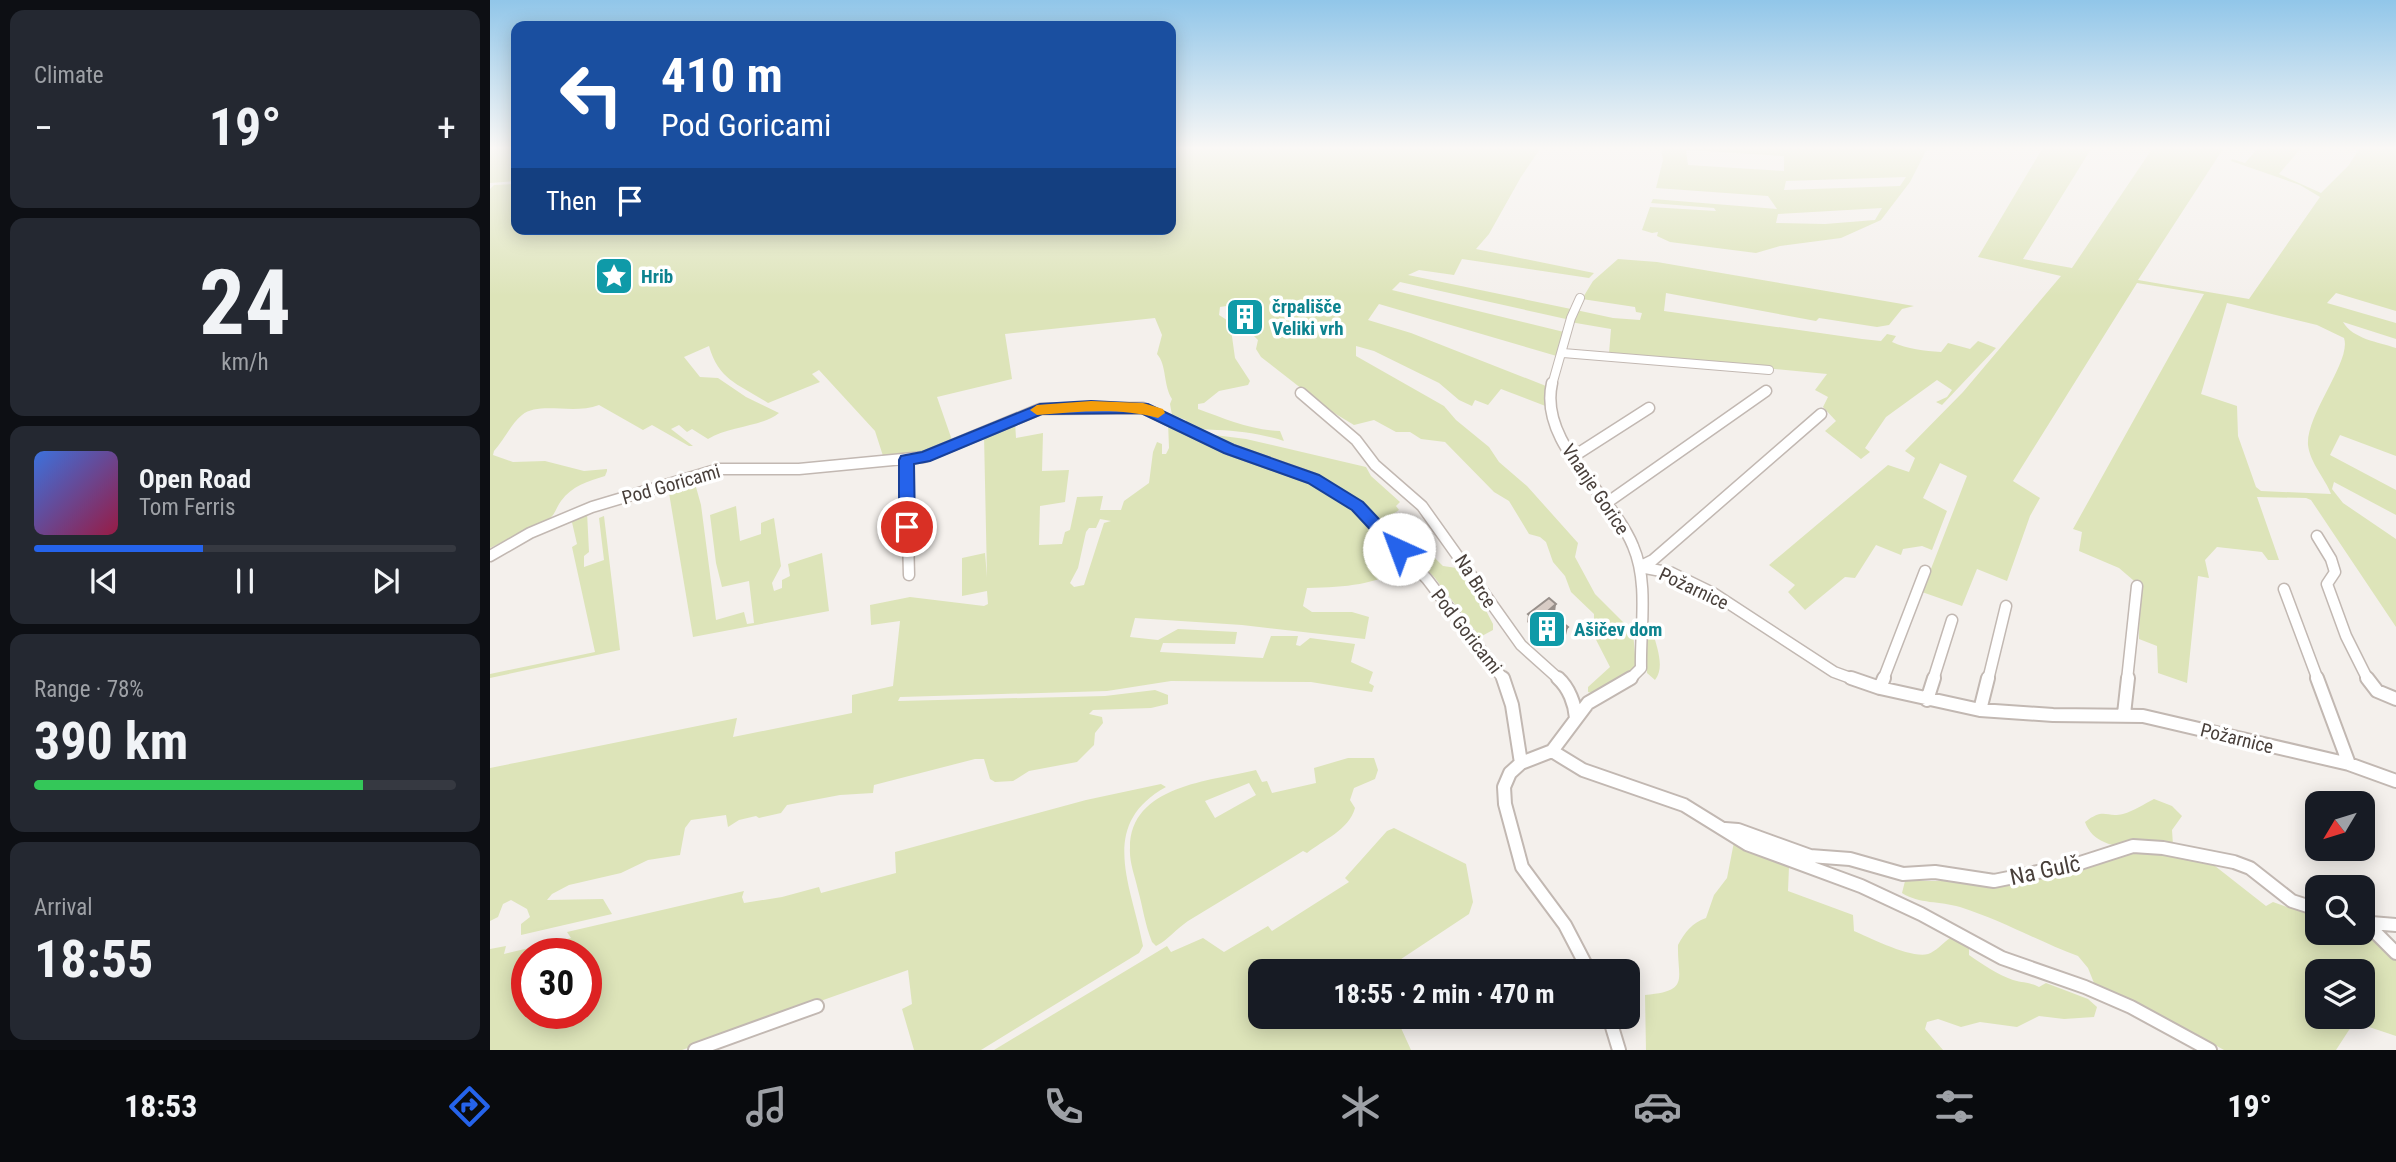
<!DOCTYPE html>
<meta charset="utf-8">
<style>
body{margin:0;font-family:"Roboto Condensed",sans-serif;background:#242831;color:#f1f3f6;height:100vh;display:flex;flex-direction:column;font-size:26px;white-space:nowrap}
*{box-sizing:border-box;margin:0}
p{font-size:23px;color:#9ea1a6}
.icon{flex:none;width:38px;height:38px;fill:none;stroke:currentColor;stroke-width:2;stroke-linecap:round;stroke-linejoin:round}
.map{position:relative;flex:1;overflow:hidden}
.panel{display:flex;flex-direction:column;gap:10px;padding:10px;background:#0d0f14;width:490px}
.panel>*{flex:none}
.banner{position:absolute;left:21px;top:21px;width:665px;height:214px;border-radius:14px;box-shadow:0 4px 18px #0003;background:#1a4fa0;color:#fff;overflow:hidden}
.needle{width:46px;rotate:232deg}
.tools{position:absolute;left:1815px;top:791px;display:grid;gap:14px}
.tools a{display:grid;place-items:center;width:70px;height:70px;border-radius:14px;background:#171b24;box-shadow:0 4px 18px #0003;font-size:35px}
.speed{position:absolute;left:21px;top:938px;display:flex;gap:14px;font-size:35px;font-weight:700;text-align:center}
.speed>*{display:grid;place-content:center;width:91px;height:91px;border-radius:50%;background:#171b24;box-shadow:0 4px 18px #0003;line-height:1}
.speed .limit{border:10px solid #d22;background:#fff;color:#111}
.pin{position:absolute;display:grid;place-items:center;width:60px;height:60px;color:#fff;margin:-30px;border:4px solid #fff;border-radius:50%;box-shadow:0 2px 7px #0007}
.me{position:absolute;width:77px;margin:-38px;rotate:317deg;stroke-linejoin:round;filter:drop-shadow(0 0 5px #0008)}
.turn{display:flex;align-items:center;gap:24px;height:147px;padding:0 35px;font-size:32px}
.turn .icon{width:91px;height:91px;stroke-width:2.5}
.turn b{display:block;font-size:49px;line-height:60px}
.then{display:flex;align-items:center;height:66px;padding:0 35px;background:#0003;gap:14px;font-size:26px}
.big{font-size:52px;font-weight:700;line-height:1.1}
.panel .widget{flex:1;display:flex;flex-direction:column;justify-content:center;gap:10px;min-width:0;padding:0 24px;border-radius:14px;background:#242831}
.panel .dial{align-items:center;gap:0}
.dial b{font-size:91px;line-height:1}
.song{display:flex;align-items:center;gap:21px}
.cover{width:84px;height:84px;border-radius:10px;background:linear-gradient(135deg,hsl(220 70% 55%),hsl(340 70% 35%))}
.played{height:7px;border-radius:4px;background:linear-gradient(90deg,#2563eb 40%,#363941 40%)}
.keys{display:flex;justify-content:space-around;direction:ltr}
.heat{display:flex;justify-content:space-between;align-items:center;font-size:38px;direction:ltr}
.charge{height:10px;border-radius:5px;background:linear-gradient(90deg,#34c759 78%,#363941 0)}
.trip{position:absolute;left:758px;top:959px;width:392px;height:70px;border-radius:14px;background:#171b24;box-shadow:0 4px 18px #0003;font-weight:700;line-height:70px;text-align:center}
.dock{display:flex;height:112px;justify-content:space-around;align-items:center;background:#090b0e;color:#9ea1a6}
.dock .icon{width:49px;height:49px}
.dock .current{color:#2563eb}
.dock b{font-size:32px;color:#f1f3f6}
main{display:flex;flex:1;min-height:0}
.map>svg:first-child{display:block}
.green{fill:#dde4b9;fill-rule:evenodd}
.lines{fill:none;stroke-linecap:round;stroke-linejoin:round}
.minor-far2-casing{stroke:#c2b8b2;stroke-width:10}
.minor-far1-casing{stroke:#c2b8b2;stroke-width:13}
.minor-casing{stroke:#c2b8b2;stroke-width:16}
.minor-far2{stroke:#fff;stroke-width:8}
.minor-far1{stroke:#fff;stroke-width:10}
.minor{stroke:#fff;stroke-width:12}
.wall{fill:#baafa9}
.shaded-wall{fill:#978f8a}
.building{fill:#d8ccc5;stroke:#978f8a;stroke-width:2}
.route{fill:#2563eb;stroke:#184099;stroke-width:2}
.slow{fill:#f59e0b}
.labels{text-anchor:middle;stroke-width:7;stroke-linejoin:round;paint-order:stroke}
.culture-label{font-size:19px;font-weight:bold;fill:#0d838f;stroke:#fff;text-anchor:start}
.street-label{font-size:19px;fill:#483f3a;stroke:#fff}
.near-street-label{font-size:23px;fill:#483f3a;stroke:#fff}
</style>
<main>
<section class="panel">
<div class="widget"><p>Climate</p>
<div class="heat"><a>−</a><b class="big">19°</b><a>+</a></div>
</div>
<div class="widget dial"><b>24</b><p>km/h</p></div>
<div class="widget">
<div class="song"><i class="cover"></i><div><b>Open Road</b><p>Tom Ferris</p></div></div>
<div class="played"></div>
<div class="keys"><svg class="icon" aria-label="previous" viewBox="0 0 24 24"><path d="M18 5L8 12l10 7zM5 5v14"/></svg><svg class="icon" aria-label="pause" viewBox="0 0 24 24"><path d="M8 5v14M16 5v14"/></svg><svg class="icon" aria-label="next" viewBox="0 0 24 24"><path d="M6 5l10 7-10 7zM19 5v14"/></svg></div>
</div>
<div class="widget"><p>Range · 78%</p><b class="big">390 km</b><div class="charge"></div></div>
<div class="widget"><p>Arrival</p><b class="big">18:55</b></div>
</section>
<div class="map">
<svg width="1906" height="1050" viewBox="0 0 1906 1050">
<rect width="100%" height="100%" fill="#f4f0ec"/>
<path class="green" d="M0 149H26V181L0 183Z
M681 149H1050L1031 177 999 234 986 249 1104 273 1099 278 972 259 964 275 929 270 918 275 1081 309 1076 319 910 282 902 290 1074 332 1070 357 889 304 878 320 921 333 1056 386 1059 388 1058 407 1011 389 998 405 985 400 982 406 969 400 949 383 884 351 866 346V356L954 406 966 420 999 447 1009 462 1037 486 1088 543 1085 557 1105 594 1143 632 1146 666 1142 672 1102 693 1098 692V687L1120 667 1100 628 1104 621V614L1081 592 1075 576 1063 562 1056 542 1050 537 1039 534 1019 501 1004 492 955 442 931 439 920 432H906L884 420 864 425 839 410 771 357 766 349 768 340 763 335 769 311 743 305 730 307 729 315 740 322 745 358 760 381 758 385 729 391 714 403 708 404V409C736 419 760 430 790 431L794 441C773 434 749 431 727 430 714 429 705 431 694 425L696 420 682 415 680 404 682 399C673 385 677 365 667 354L672 335 665 318 515 334 522 379 447 397 463 443 443 451 394 459 385 431 329 370 322 374 330 382 278 403C249 384 229 381 219 346L194 357 210 377 228 378 256 397 289 413C272 427 238 426 218 439L202 429 197 432 189 425 181 429 203 446H199L162 425 153 430 109 405C83 415 49 401 32 415 21 424 14 440 4 451L3 455 23 462 55 461 94 471 117 469V471L115 476C98 481 82 486 71 501 66 508 65 515 58 520L0 548V189L4 185 26 184V229H681Z
M1171 149H1437L1420 182 1391 220 1351 238 1290 246 1266 253 1180 242 1167 236 1168 232 1162 233 1152 230 1160 207 1226 211 1224 208 1161 203 1163 199 1287 209 1278 196 1166 188 1173 160ZM1196 150 1294 156V171L1198 165ZM1416 177 1410 186 1294 190 1296 181ZM1392 208 1385 220 1335 224 1286 223 1288 214Z
M1552 149H1601L1533 259 1582 268 1662 149H1733L1648 280 1759 299 1830 197 1810 185 1741 161 1742 159 1755 163 1767 149H1810L1789 174 1831 193 1859 165 1869 149H1906V311L1846 293 1837 303 1906 323V339L1853 322C1863 339 1888 342 1906 348V456L1850 435 1840 455 1906 490V515L1844 482 1842 489 1853 503 1906 539V627L1821 500 1816 498 1767 497 1789 560H1778L1772 552 1727 547 1715 560 1719 578 1708 576 1697 683 1668 673 1667 646 1649 639 1650 586 1629 568 1589 551 1592 532 1583 529 1714 294 1647 283 1523 481 1550 498 1540 516 1517 581 1487 569 1472 606 1432 592 1477 476 1450 463 1433 498 1457 511 1442 550 1432 546 1413 549 1411 555 1386 545 1365 578 1355 577 1315 610 1298 592 1305 585 1279 565 1398 465 1419 472 1425 458 1415 451 1473 392 1571 276 1488 257ZM1737 303 1827 325 1854 338C1862 361 1816 414 1818 445 1820 463 1835 478 1841 494L1771 491 1766 487 1748 436 1747 406 1711 394Z
M1128 259 1167 262 1424 306 1412 309 1399 325 1387 327 1329 318 1326 321 1176 293 1174 311 1372 339 1391 341 1397 334 1406 336 1402 342C1418 349 1434 351 1451 352L1458 343 1480 349 1488 341 1506 348 1452 405 1446 402 1457 397 1462 390 1447 380 1396 417 1375 448 1380 452 1371 459 1335 431 1346 421 1333 407 1338 397 1325 390 1337 374 1119 353 1121 329 1080 322 1086 310 1123 318 1150 320 1152 313 1146 312 1145 307 1092 299 1103 281Z
M525 422 526 438 553 433 552 471 579 470 575 502 550 506 549 545 572 544 575 532 580 530 587 497 613 496 610 510H631L634 501 659 483 663 452 667 442 672 444V454H676L679 448 678 422C723 450 774 460 822 482 862 500 890 535 920 567 880 585 860 587 817 588L813 606 822 612H862L879 617 875 639 752 625 645 618 640 637 668 640 688 629 747 632 745 644 673 643 670 652 773 658 781 636H808L806 645 810 646 820 638 865 644 861 662 883 672 879 683 884 686 882 692 821 682 681 681 617 691 410 697 408 701 615 696 665 690 678 695V704L661 708 603 710 599 714 612 717 613 723 605 733 604 745 587 762 539 771 523 781 505 782 500 779 494 759H485L384 785 383 793 350 795 297 805 291 813 269 818 266 816 249 820 238 827 236 815 201 820 195 828 190 855 158 860 131 873 79 885 62 894 57 900 113 899 122 914 31 935V924L40 917 37 909 21 900 13 904 8 917 0 921V768L247 718 243 737 362 713V695L403 686 410 621 381 625 380 605 420 597 494 606 498 604 497 591 472 596V558L495 553 497 577 494 435ZM610 519 621 521 614 523 594 585 584 587 580 583 588 568 596 532 599 528H606Z
M709 433 756 439 876 467 881 476 910 502 906 506 909 510 900 516 917 537H923L953 566 967 568 977 574 1003 624V630L990 637 945 578 879 511 861 496 838 482Z
M199 482 206 487 211 505 226 620 254 612 257 624 264 623 259 581 232 587 226 563 220 515 246 506 250 541 271 534V523L284 518 291 566 282 583 284 591 292 588V580L300 576 298 564 332 553 339 611 203 637 178 487Z
M97 512 99 552 94 556V567L114 560 109 518 114 516 130 650 0 678V674L105 652 82 547 87 544 81 518Z
M1156 630 1163 633C1167 647 1175 668 1165 680L1157 673Z
M858 758H884L888 770 885 779 864 788 860 800 865 808C859 830 833 840 817 853L813 851 805 856 698 921C686 929 678 940 666 946L662 942C655 925 653 908 648 890 645 876 639 862 640 848 640 785 721 781 766 770L772 782 777 781 782 793 826 783 824 768ZM759 783 766 795 725 818 715 801Z
M671 784 676 787C607 825 642 886 653 946L649 953 491 1050H424L412 1009 422 1004 418 970 192 1050H0V949L16 946 14 954 81 938 77 932 254 891 252 897 254 903 292 897 329 887 331 893 406 873 405 852 596 800ZM37 954H96V1013H37Z
M1664 799 1682 806 1692 816 1682 830 1683 845C1656 846 1607 856 1595 822 1615 807 1615 818 1633 814 1644 811 1654 804 1664 799Z
M904 828 976 864 983 902 979 914 893 971H770V1017H906L921 1050H504L677 946 681 952 713 938 734 952 778 926 782 931 859 882 855 878 897 831Z
M1244 842 1299 867 1298 891 1363 915 1364 931C1380 938 1422 959 1438 954 1445 952 1453 943 1460 938L1479 948V955C1492 964 1508 975 1523 980 1533 983 1540 982 1549 987L1556 983 1598 999 1607 1007 1604 1017 1574 1019 1549 1016 1527 1027 1490 1022 1471 1027 1448 1019 1437 1022 1435 1029 1453 1050H1156L1155 995C1201 991 1187 979 1188 945 1195 932 1202 923 1216 918L1224 895 1237 878Z
M1645 849 1672 851 1725 866 1776 906 1783 902 1797 907V902L1827 912V933H1872L1874 930 1906 957V1036L1867 1023 1859 1030 1846 1050H1734L1654 1006 1604 983 1598 968 1588 956C1548 941 1511 920 1470 907 1450 901 1429 904 1412 893L1415 881H1474L1514 886ZM1827 971H1872V1017H1827Z"/>
<g class="lines">
<defs>
<path id="minor-far2" d="M1073 353 1279 370
M1062 385 1081 318 1090 298"/>
<path id="minor-far1" d="M1062 383C1048 444 1122 494 1143 546 1159 583 1150 629 1151 668L1139 680
M811 393 866 440 885 465 932 506 1031 645 1070 680
M1081 458 1159 408
M416 460 419 575
M1118 502 1276 391
M1827 536 1841 559 1845 572 1837 584 1856 636 1878 680
M0 556 40 533 102 507 229 469H309L434 457 550 409 653 408 739 449 824 479 867 506 937 579 1014 680
M1151 566 1163 560 1331 414
M1150 567 1182 573 1223 593 1344 672 1366 680
M1794 589 1828 680
M1393 680 1435 571
M1443 680 1462 620
M1498 680 1516 606
M1637 680 1647 586"/>
<path id="minor" d="M1013 678 1022 705 1031 763
M1068 678C1079 688 1085 704 1086 718
M1361 678 1390 688 1490 710 1563 715 1653 716 1859 764 1906 781
M1827 678 1859 764
M1877 678 1887 691 1906 699
M1390 688 1394 678
M1437 700 1444 678
M1490 710 1498 678
M1634 714 1638 678
M1062 751 1093 770 1194 805 1257 844 1371 886 1431 914 1512 958 1595 987 1641 1007 1720 1050
M1235 829 1248 830 1320 856 1360 859 1413 874 1445 872 1504 881 1587 864 1643 846 1673 848 1744 862 1760 868 1802 901 1827 909
M1906 925 1881 923 1885 932 1906 953
M1099 971 1075 925 1032 867 1015 804 1014 787 1020 773 1031 763 1062 751 1098 703 1141 678
M1119 1017 1129 1050
M205 1050 327 1006"/>
</defs>
<use href="#minor-far2" class="minor-far2-casing"/>
<use href="#minor-far1" class="minor-far1-casing"/>
<use href="#minor" class="minor-casing"/>
<use href="#minor-far2" class="minor-far2"/>
<use href="#minor-far1" class="minor-far1"/>
<use href="#minor" class="minor"/>
</g>
<path class="wall" d="M1065 613 1063 614 1076 635 1064 646 1037 622 1038 614Z"/>
<path class="shaded-wall" d="M1066 604 1065 613 1057 619 1058 611Z
M1078 627 1076 635 1064 646 1065 638Z"/>
<path class="building" d="M1059 598 1066 604 1058 611 1078 627 1065 638 1038 614Z"/>
<linearGradient id="sky" x2="0" y2="1"><stop stop-color="#91c6e9"/><stop offset="0.5" stop-color="#faf8f6"/><stop offset="1" stop-color="#faf8f6" stop-opacity="0"/></linearGradient>
<rect width="1906" height="296" fill="url(#sky)"/>
<path class="route" d="M601 401 658 404 744 445 829 475 873 502 917 549 915 554H903L862 510 818 483 734 453 651 413 552 414 440 461 424 464 425 527 423 531H412L409 527V460L411 456 432 452 550 404Z"/>
<path class="slow" d="M601 401 653 403 673 409 675 413 668 418C629 407 587 412 547 415L540 410 547 405Z"/>
<defs>
<symbol id="sight-square" viewBox="-11 -11 22 22"><rect x="-9" y="-9" width="18" height="18" rx="4" fill="#0f9aa8" stroke="#fff"/><path d="M0-6L1.8-2.2L6-1.7L2.9 1.2L3.7 5.4L0 3.3L-3.7 5.4L-2.9 1.2L-6-1.7L-1.8-2.2Z" fill="#fff"/></symbol>
<symbol id="building-square" viewBox="-11 -11 22 22"><rect x="-9" y="-9" width="18" height="18" rx="4" fill="#0f9aa8" stroke="#fff"/><path d="M-4-6H4V6H1V3H-1V6H-4ZM-2.5-4.3h1.7v1.8h-1.7ZM.8-4.3h1.7v1.8H.8ZM-2.5-1h1.7V.8h-1.7ZM.8-1h1.7V.8H.8Z" fill="#fff"/></symbol>
</defs>
<g fill-rule="evenodd">
<use href="#sight-square" x="102" y="254" width="44" height="44"/>
<use href="#building-square" x="733" y="295" width="44" height="44"/>
<use href="#building-square" x="1035" y="607" width="44" height="44"/>
</g>
<g class="labels">
<g class="culture-label">
<text x="151" y="283">Hrib</text>
<text x="782" y="313">črpališče<tspan x="782" dy="22">Veliki vrh</tspan></text>
<text x="1084" y="636">Ašičev dom</text>
</g>
<g class="street-label">
<text transform="translate(181 484) rotate(-16)" y="7">Pod Goricami</text>
<text transform="translate(1106 489) rotate(56)" y="7">Vnanje Gorice</text>
<text transform="translate(986 581) rotate(57)" y="7">Na Brce</text>
<text transform="translate(1204 588) rotate(25)" y="7">Požarnice</text>
<text transform="translate(977 631) rotate(52)" y="7">Pod Goricami</text>
<text transform="translate(1747 738) rotate(14)" y="7">Požarnice</text>
</g>
<g class="near-street-label">
<text transform="translate(1555 870) rotate(-12)" y="8">Na Gulč</text>
</g>
</g>
</svg>
<div class="tools">
<a><svg class="needle" viewBox="-14 -14 28 28"><path d="M0-13l5 13h-10z" fill="#e53935"/><path d="M0 13l5-13h-10z" fill="#9ea1a6"/></svg></a>
<a><svg class="icon" aria-label="search" viewBox="0 0 24 24"><circle cx="10" cy="10" r="6"/><path d="M15 15l6 6"/></svg></a>
<a><svg class="icon" aria-label="layers" viewBox="0 0 24 24"><path d="M12 4l9 5-9 5-9-5zM3 14l9 5 9-5"/></svg></a>
</div>
<div class="speed"><div class="limit">30</div></div>
<div class="pin" style="left:417px;top:527px;background:#d93025"><svg class="icon" aria-label="arrive" viewBox="0 0 24 24"><path d="M6 21V4h12l-3 4 3 4H6"/></svg></div>
<svg class="me" style="left:909px;top:549px" viewBox="-20 -20 40 40"><circle r="19" fill="#fff"/><path d="M0-13L10 11 0 6-10 11z" fill="#2563eb"/></svg>
<div class="trip">18:55 · 2 min · 470 m</div>
<div class="banner">
<div class="turn"><svg class="icon" aria-label="left" viewBox="0 0 24 24"><path d="M17 20v-9H6M10 6l-5 5 5 5"/></svg><div><b>410 m</b>Pod Goricami</div></div>
<div class="then">Then<svg class="icon" aria-label="arrive" viewBox="0 0 24 24"><path d="M6 21V4h12l-3 4 3 4H6"/></svg></div>
</div>
</div>
</main>
<nav class="dock">
<b>18:53</b>
<svg class="icon current" aria-label="directions" viewBox="0 0 24 24"><path d="M12 3l9 9-9 9-9-9zM9 14v-3h6M13 9l2 2-2 2"/></svg>
<svg class="icon" aria-label="music" viewBox="0 0 24 24"><path d="M9 18V5l10-2v13"/><circle cx="6" cy="18" r="3"/><circle cx="16" cy="16" r="3"/></svg>
<svg class="icon" aria-label="phone" viewBox="0 0 24 24"><path d="M5 4h4l2 5-3 2q2 4 5 5l2-3 5 2v4C11 20 4 13 5 4z"/></svg>
<svg class="icon" aria-label="climate" viewBox="0 0 24 24"><path d="M12 3v18M4 7l16 10M4 17L20 7"/></svg>
<svg class="icon" aria-label="car" viewBox="0 0 24 24"><path d="M5 17H2v-5l4-1 3-4h7l3 4 3 1v5h-3M9 17h6M6 11h13"/><circle cx="7" cy="17" r="2"/><circle cx="17" cy="17" r="2"/></svg>
<svg class="icon" aria-label="filters" viewBox="0 0 24 24"><path d="M4 7h16M4 17h16"/><circle cx="9" cy="7" r="2"/><circle cx="15" cy="17" r="2"/></svg>
<b>19°</b>
</nav>
